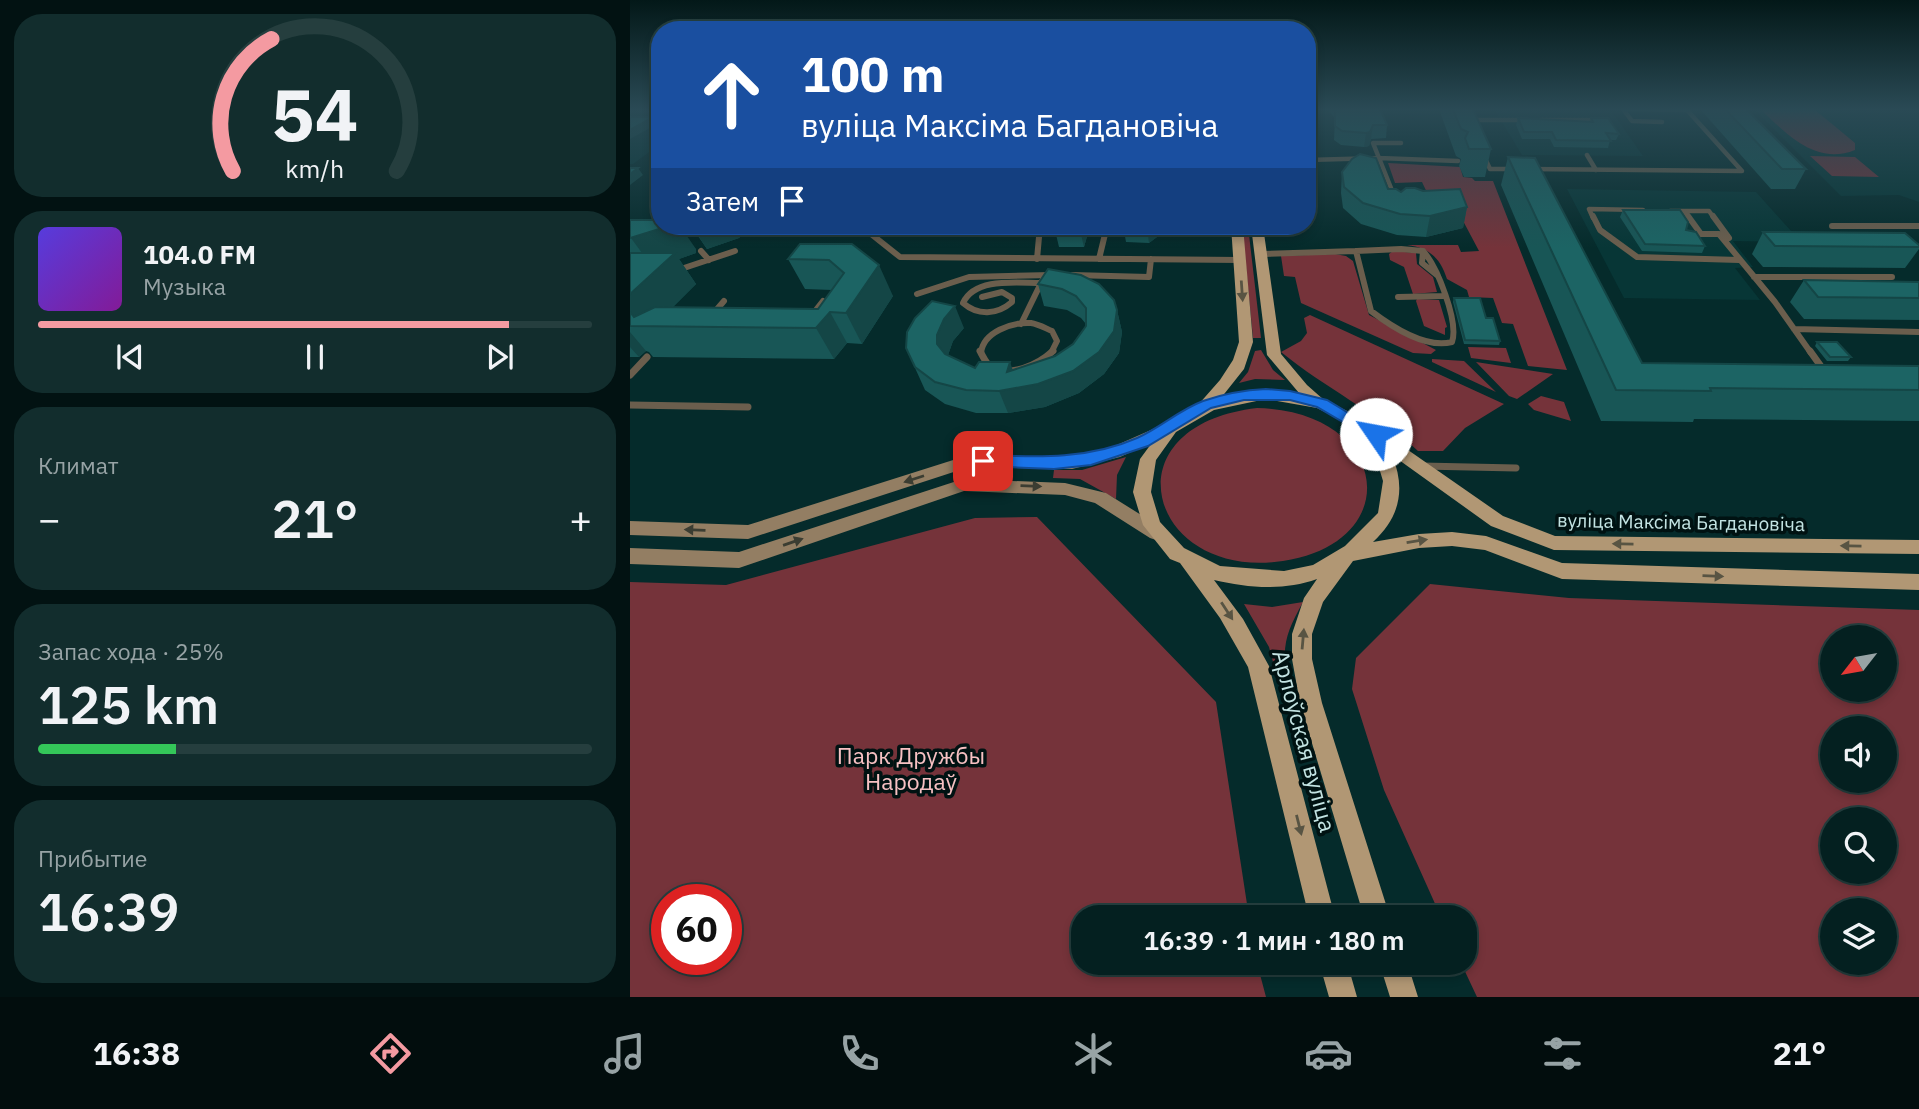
<!DOCTYPE html>
<html lang="ru">
<meta charset="utf-8">
<style>
body{margin:0;font-family:"IBM Plex Sans",sans-serif;background:#122d2d;color:#f1f3f6;height:100vh;display:flex;flex-direction:column;font-size:26px;white-space:nowrap}
*{box-sizing:border-box;margin:0}
p{font-size:23px;color:#97a3a5}
.icon{flex:none;width:38px;height:38px;fill:none;stroke:currentColor;stroke-width:2;stroke-linecap:round;stroke-linejoin:round}
.map{position:relative;flex:1;overflow:hidden}
.details{display:flex;flex-direction:column;gap:14px;padding:14px;background:#021212;width:630px}
.details>*{flex:none}
.top-card{position:absolute;left:21px;top:21px;width:665px;height:214px;border-radius:28px;box-shadow:0 4px 10px #0003,0 0 0 2px #253e3e;background:#1a4fa0;color:#fff;overflow:hidden}
.needle{width:46px;rotate:239deg}
.controls{position:absolute;left:1190px;top:625px;display:grid;gap:14px}
.controls a{display:grid;place-items:center;width:77px;height:77px;border-radius:50%;background:#042020;box-shadow:0 4px 10px #0003,0 0 0 2px #253e3e;font-size:35px}
.speed{position:absolute;left:21px;top:884px;display:flex;gap:14px;font-size:35px;font-weight:700;text-align:center}
.speed>*{display:grid;place-content:center;width:91px;height:91px;border-radius:50%;background:#042020;box-shadow:0 4px 10px #0003,0 0 0 2px #253e3e;line-height:1}
.speed .limit{border:10px solid #d22;background:#fff;color:#111}
.pin{position:absolute;display:grid;place-items:center;width:60px;height:60px;color:#fff;margin:-30px;border-radius:14px;box-shadow:0 4px 10px #0006}
.me{position:absolute;width:77px;margin:-38px;rotate:303deg;stroke-linejoin:round;filter:drop-shadow(0 0 5px #0008)}
.turn{display:flex;align-items:center;gap:24px;height:147px;padding:0 35px;font-size:32px}
.turn .icon{width:91px;height:91px;stroke-width:2.5}
.turn b{display:block;font-size:49px;line-height:60px}
.then{display:flex;align-items:center;height:66px;padding:0 35px;background:#0003;gap:14px;font-size:26px}
.big{font-size:52px;font-weight:600;line-height:1.1}
.details .tile{flex:1;display:flex;flex-direction:column;justify-content:center;gap:10px;min-width:0;padding:0 24px;border-radius:28px;background:#122d2d}
.details .dial{align-items:center;gap:0}
.dial svg{height:182px;overflow:visible;fill:none;stroke:#253e3e;stroke-width:7;stroke-linecap:round;text-anchor:middle}
.dial text{fill:#f1f3f6;stroke:none}
.song{display:flex;align-items:center;gap:21px}
.cover{width:84px;height:84px;border-radius:10px;background:linear-gradient(135deg,hsl(250 70% 55%),hsl(290 70% 35%))}
.played{height:7px;border-radius:4px;background:linear-gradient(90deg,#f49aa1 85%,#253e3e 85%)}
.keys{display:flex;justify-content:space-around;direction:ltr}
.heat{display:flex;justify-content:space-between;align-items:center;font-size:38px;direction:ltr}
.charge{height:10px;border-radius:5px;background:linear-gradient(90deg,#34c759 25%,#253e3e 0)}
.trip{position:absolute;left:441px;top:905px;width:406px;height:70px;border-radius:28px;background:#042020;box-shadow:0 4px 10px #0003,0 0 0 2px #253e3e;font-weight:600;line-height:70px;text-align:center}
.tabs{display:flex;height:112px;justify-content:space-around;align-items:center;background:#020d0d;color:#97a3a5}
.tabs .icon{width:49px;height:49px}
.tabs .on{color:#f49aa1}
.tabs b{font-size:32px;color:#f1f3f6}
main{display:flex;flex:1;min-height:0}
.map>svg:first-child{display:block}
.built{fill:#073636}
.green{fill:#75333a;fill-rule:evenodd}
.lines{fill:none;stroke-linecap:round;stroke-linejoin:round}
.service-far2{stroke:#6b5e4d;stroke-width:4.5}
.service-far1{stroke:#6b5e4d;stroke-width:6}
.service{stroke:#6b5e4d;stroke-width:7}
.secondary{fill:#937e63;fill-rule:evenodd}
.primary{fill:#b19774;fill-rule:evenodd}
.wall{fill:#185656}
.shaded-wall{fill:#144646}
.building{fill:#1c6464;stroke:#144646;stroke-width:2}
.oneway{fill:#585443}
.oneway2{fill:#3b3d32}
.route{fill:#1a73e8;stroke:#114b97;stroke-width:2}
.labels{text-anchor:middle;stroke-width:7;stroke-linejoin:round;paint-order:stroke}
.street-label{font-size:19px;fill:#c3e4e3;stroke:#001212}
.near-street-label{font-size:23px;fill:#c3e4e3;stroke:#001212}
.near-park-label{font-size:23px;fill:#f7c1c3;stroke:#001212}
</style>
<main>
<section class="details">
<div class="tile dial"><svg viewBox="0 0 100 80">
<path d="M14 69A42 42 0 1 1 86 69"/>
<path d="M14 69A42 42 0 0 1 31 11" stroke="#f49aa1"/>
<text x="50" y="56" font-size="32" font-weight="700">54</text>
<text x="50" y="72" font-size="11">km/h</text>
</svg></div>
<div class="tile">
<div class="song"><i class="cover"></i><div><b>104.0 FM</b><p>Музыка</p></div></div>
<div class="played"></div>
<div class="keys"><svg class="icon" aria-label="previous" viewBox="0 0 24 24"><path d="M18 5L8 12l10 7zM5 5v14"/></svg><svg class="icon" aria-label="pause" viewBox="0 0 24 24"><path d="M8 5v14M16 5v14"/></svg><svg class="icon" aria-label="next" viewBox="0 0 24 24"><path d="M6 5l10 7-10 7zM19 5v14"/></svg></div>
</div>
<div class="tile"><p>Климат</p>
<div class="heat"><a>−</a><b class="big">21°</b><a>+</a></div>
</div>
<div class="tile"><p>Запас хода · 25%</p><b class="big">125 km</b><div class="charge"></div></div>
<div class="tile"><p>Прибытие</p><b class="big">16:39</b></div>
</section>
<div class="map">
<svg width="1289" height="997" viewBox="0 0 1289 997">
<rect width="100%" height="100%" fill="#052b2b"/>
<path class="built" d="M0 109H30V144L3 164H0Z
M864 109H980L1013 156 892 155Z
M1124 109H1289V202L1269 195 1211 196Z
M937 189 1126 192 1171 242 1103 241 1123 267 1105 268 1130 300 994 298Z"/>
<path class="green" d="M1130 109H1184L1225 143V150C1185 166 1156 133 1130 109Z
M1180 156 1225 157 1249 177 1202 176Z
M758 163 830 167 833 177 842 178 845 181H863L937 370 898 366 883 324 872 323 863 298 839 297 837 290 817 279C810 258 800 248 777 245H828L831 252 849 251 831 217 802 203 792 182 765 183Z
M612 226H618L631 338H623Z
M763 251 786 253 787 264 803 277 807 292 783 294 774 267 760 260 759 254Z
M705 254 716 256 723 261 739 315 806 350 801 354 783 353 671 303 665 277 654 276 651 256Z
M787 299 809 300 817 327 815 328V335L794 326 786 301Z
M680 315 874 404 835 428 813 451H788C746 412 695 388 651 352L671 341 677 333 674 318Z
M838 347 876 348 881 363 841 358Z
M631 350 643 370 655 380 625 379 609 383 618 372 625 351Z
M802 359 834 361 866 392 802 362Z
M846 362 923 374 887 399 879 396Z
M911 396 934 402 941 421 904 410 898 404Z
M627 408C759 411 778 542 653 561 519 581 474 426 627 408Z
M496 457 487 475 486 499 450 479 423 478 424 470H452Z
M407 517 586 702 619 917H453V962L627 963 636 997H0V582L96 585 345 518ZM37 900H96V959H37Z
M800 584 939 598 1289 610V997H847L831 963 835 962V917H811L754 790 722 689 726 658ZM1202 637H1255V690H1202ZM1255 728V780H1202V728ZM1255 819V872H1202V819ZM1202 910H1255V962H1202Z
M673 602C658 630 651 643 657 676L647 677 639 647 614 604 642 607Z"/>
<g class="lines">
<path class="service-far2" d="M993 109 1002 121 1032 122
M26 118H30
M838 120H898
M911 120H971
M853 154 860 169H884
M957 155 966 170
M677 160 749 158 828 161
M900 169 1112 171 1057 110 997 109
M765 198 743 143H771
M1040 211H1054L1059 218
M1054 211H1079L1084 218
M963 218 959 209 1013 210"/>
<path class="service-far1" d="M963 216 970 230 1007 257 1109 260
M1058 216 1071 234
M1083 216 1099 238
M231 226 270 257 610 260
M1202 226H1289
M1066 234H1089L1145 302 1181 353
M45 237 78 226
M771 249 793 251C807 266 829 322 822 342 795 349 762 327 741 311L726 251Z
M71 251 79 260
M793 251 792 263 808 276
M631 254 726 251
M407 259 410 226
M469 259 477 226
M45 271 105 251
M442 275 519 277 521 259
M1124 277H1262
M287 294 339 277 422 275
M352 297 372 292 382 298V302C367 315 348 316 333 303 345 277 387 283 411 283
M768 297 813 296
M82 315 94 301
M182 315 193 301
M391 324 412 281
M1164 329 1289 332
M351 353C353 332 382 322 401 323 408 324 415 328 422 331L427 341 421 353"/>
<path class="service" d="M350 351C352 355 356 363 359 365 378 380 409 364 423 351
M1180 351 1195 372
M0 375 17 357
M0 405 118 407
M792 466 886 468"/>
<path class="secondary" d="M539 422 547 428 545 432 490 457 442 469 339 467 118 539 0 535V521L118 525 339 455 442 457 480 448Z
M333 479 435 483 476 493 532 528 535 533 532 538 526 540 520 538 465 503 435 495 334 491 109 568 0 564V548L109 552Z"/>
<path class="primary" d="M601 226H613L623 342 614 369 591 398 636 389 669 393 637 355 621 226H633L651 354 677 385 694 400 732 418 873 516 925 536 1289 540V554L924 550 861 526 762 455C776 489 770 517 743 542L789 534 822 532 856 536 932 563 1289 574V590L932 579 855 550 822 546 789 548 723 561 693 602 682 634V659L692 703 760 917H734L670 703 662 659V634L674 598 687 579C654 591 618 588 584 580L613 619 639 666 705 917H679L618 667 590 618 550 563 540 559 513 525 503 492 510 459 535 425 568 405 590 380 603 360 609 342ZM636 399 687 408 721 425 744 451 753 481 748 513 715 546 683 565 654 571 590 566 554 548 530 522 521 492 526 460 546 432 584 410Z
M689 962H717L727 997H699Z
M749 962H777L788 997H760Z"/>
</g>
<path class="wall" d="M697 109H750L757 125 756 138 741 139 739 146 734 147 711 145 704 140 705 118Z
M809 109H843L861 149 855 177H834L829 166 831 159 826 156Z
M1070 109H1116L1176 169 1165 189H1141Z
M888 118 960 122 961 118 989 134 986 140H980L978 148 924 147 920 139H892L886 125Z
M878 157 1012 363 1289 366V421L1064 419 1063 422 971 421 871 185Z
M712 172 758 189 837 207 833 228 796 237 767 235 731 224 713 208 711 193Z
M993 210 1056 230 1075 246 1072 253 1012 251 990 217Z
M0 220 66 249V253L49 259 66 284 42 308 188 309 202 290 175 289 158 259 170 244 263 296 232 344 217 343 204 359 23 357 19 352 16 351 9 357H0Z
M61 226H121L109 238 77 249Z
M250 226H295L298 233H259Z
M424 226H460L454 247H429Z
M493 226H529L527 237 519 243 496 242Z
M1133 232 1289 245V249L1275 268 1133 267 1122 254Z
M418 269 487 310 492 332 489 353 474 374 449 393 415 407 378 413H346L315 404 295 390 276 348 334 328 323 341 318 355 345 368 383 370 425 356 443 344 456 326V324L451 318 437 310 414 306 408 284Z
M1174 280 1289 282V320L1174 319 1160 302Z
M824 298 870 341 869 345 834 344 823 302Z
M1187 342 1221 357 1218 361H1197L1185 346Z"/>
<path class="shaded-wall" d="M23 117 27 124 0 139V130Z
M743 125 741 139 739 146 734 147 736 133Z
M8 168 13 175 0 185V174Z
M837 207 833 228 796 237 800 216Z
M39 226H50L66 249V253L49 259 66 284 23 326H0V294L23 268 1 238Z
M62 226H121L109 238 77 249Z
M449 226H460L454 247Z
M517 226H529L527 237 519 243Z
M249 265 263 296 232 344 216 313Z
M325 306 334 328 323 341 317 358 307 344V335L314 319Z
M487 310 492 332 489 353 474 374 449 393 415 407 378 413 369 391 380 362 388 385Z
M200 312 217 343 204 359 186 328Z
M0 332 16 351 9 357 0 347Z"/>
<path class="building" d="M705 109H750L757 125H743L740 132 736 133 712 131 705 126Z
M823 109H843L861 149H839L835 138 838 132 831 129Z
M1095 109H1116L1176 169H1152Z
M0 117H23L0 130Z
M888 118 963 122 961 118H978L989 134 976 133 981 141 926 140 922 132H894Z
M730 154 746 158 758 189H766L771 192 776 188H785L793 191 830 189 837 207 800 216 770 214 733 203 714 187 712 172 722 159Z
M878 157 905 158 1012 363 1289 366V390L1080 388 1081 391 986 390Z
M0 168H8L0 174Z
M993 210H1050L1058 222 1056 230 1066 232 1075 246 1015 244Z
M0 220H30V226H39L0 238Z
M1133 232 1275 233 1289 245V247L1145 246Z
M170 244H222L249 265 216 313 200 312 186 328 0 326V312L4 317 25 307 188 309 214 273 199 260 158 259Z
M0 253H45L0 294Z
M418 269 451 275 469 284 484 300 487 310 484 331 469 352 443 371 408 384 369 391 336 390 305 382 285 367 276 348 277 332 285 318 302 301 325 306 314 319 307 335V344L315 354 345 368 349 362H380L377 372 425 356 443 344 456 326V308L446 296 432 289 408 284Z
M1174 280 1289 282V298L1188 297Z
M824 298H850L856 318H863L870 341 835 340Z
M1187 342H1207L1221 357H1200Z"/>
<defs><path id="oneway-solid" d="M-6-.8H1V-3.2L6.5 0L1 3.2V.8H-6Z" transform="scale(1.75)"/></defs>
<g class="oneway">
<use href="#oneway-solid" transform="translate(612 291) rotate(86)"/>
<use href="#oneway-solid" transform="translate(787 541) rotate(-9)"/>
<use href="#oneway-solid" transform="translate(993 544) rotate(-179)"/>
<use href="#oneway-solid" transform="translate(1221 546) rotate(-179)"/>
<use href="#oneway-solid" transform="translate(1083 576) rotate(2)"/>
<use href="#oneway-solid" transform="translate(597 611) rotate(57)"/>
<use href="#oneway-solid" transform="translate(673 639) rotate(-85)"/>
<use href="#oneway-solid" transform="translate(669 825) rotate(76)"/>
</g>
<g class="oneway2">
<use href="#oneway-solid" transform="translate(284 479) rotate(162)"/>
<use href="#oneway-solid" transform="translate(401 486) rotate(2)"/>
<use href="#oneway-solid" transform="translate(65 530) rotate(-178)"/>
<use href="#oneway-solid" transform="translate(163 542) rotate(-19)"/>
</g>
<linearGradient id="sky" x2="0" y2="1"><stop stop-color="#031818"/><stop offset="0.44" stop-color="#2a4a55"/><stop offset="1" stop-color="#2a4a55" stop-opacity="0"/></linearGradient>
<rect width="1289" height="248" fill="url(#sky)"/>
<path class="route" d="M636 389 660 391 697 400 753 434 746 439 740 438 687 407 660 400H614L581 408 518 446 461 465 424 469 353 466 345 461 353 455C406 457 457 460 507 438 530 428 549 410 573 401 593 394 615 390 636 389Z"/>
<g class="labels">
<g class="street-label">
<text transform="translate(1051 522) rotate(1)" y="7">вуліца Максіма Багдановіча</text>
</g>
<g class="near-street-label">
<text transform="translate(674 741) rotate(75)" y="8">Арлоўская вуліца</text>
</g>
<g class="near-park-label">
<text x="281" y="764">Парк Дружбы<tspan x="281" dy="26">Народаў</tspan></text>
</g>
</g>
</svg>
<div class="controls">
<a><svg class="needle" viewBox="-14 -14 28 28"><path d="M0-13l5 13h-10z" fill="#e53935"/><path d="M0 13l5-13h-10z" fill="#97a3a5"/></svg></a>
<a><svg class="icon" aria-label="sound" viewBox="0 0 24 24"><path d="M4 9h4l5-4v14l-5-4H4zM17 9q2 3 0 6"/></svg></a>
<a><svg class="icon" aria-label="search" viewBox="0 0 24 24"><circle cx="10" cy="10" r="6"/><path d="M15 15l6 6"/></svg></a>
<a><svg class="icon" aria-label="layers" viewBox="0 0 24 24"><path d="M12 4l9 5-9 5-9-5zM3 14l9 5 9-5"/></svg></a>
</div>
<div class="speed"><div class="limit">60</div></div>
<div class="pin" style="left:353px;top:461px;background:#d93025"><svg class="icon" aria-label="arrive" viewBox="0 0 24 24"><path d="M6 21V4h12l-3 4 3 4H6"/></svg></div>
<svg class="me" style="left:746px;top:434px" viewBox="-20 -20 40 40"><circle r="19" fill="#fff"/><path d="M0-13L10 11 0 6-10 11z" fill="#1a73e8"/></svg>
<div class="trip">16:39 · 1 мин · 180 m</div>
<div class="top-card">
<div class="turn"><svg class="icon" aria-label="ahead" viewBox="0 0 24 24"><path d="M12 20V5M6 11l6-6 6 6"/></svg><div><b>100 m</b>вуліца Максіма Багдановіча</div></div>
<div class="then">Затем<svg class="icon" aria-label="arrive" viewBox="0 0 24 24"><path d="M6 21V4h12l-3 4 3 4H6"/></svg></div>
</div>
</div>
</main>
<nav class="tabs">
<b>16:38</b>
<svg class="icon on" aria-label="directions" viewBox="0 0 24 24"><path d="M12 3l9 9-9 9-9-9zM9 14v-3h6M13 9l2 2-2 2"/></svg>
<svg class="icon" aria-label="music" viewBox="0 0 24 24"><path d="M9 18V5l10-2v13"/><circle cx="6" cy="18" r="3"/><circle cx="16" cy="16" r="3"/></svg>
<svg class="icon" aria-label="phone" viewBox="0 0 24 24"><path d="M5 4h4l2 5-3 2q2 4 5 5l2-3 5 2v4C11 20 4 13 5 4z"/></svg>
<svg class="icon" aria-label="climate" viewBox="0 0 24 24"><path d="M12 3v18M4 7l16 10M4 17L20 7"/></svg>
<svg class="icon" aria-label="car" viewBox="0 0 24 24"><path d="M5 17H2v-5l4-1 3-4h7l3 4 3 1v5h-3M9 17h6M6 11h13"/><circle cx="7" cy="17" r="2"/><circle cx="17" cy="17" r="2"/></svg>
<svg class="icon" aria-label="filters" viewBox="0 0 24 24"><path d="M4 7h16M4 17h16"/><circle cx="9" cy="7" r="2"/><circle cx="15" cy="17" r="2"/></svg>
<b>21°</b>
</nav>
